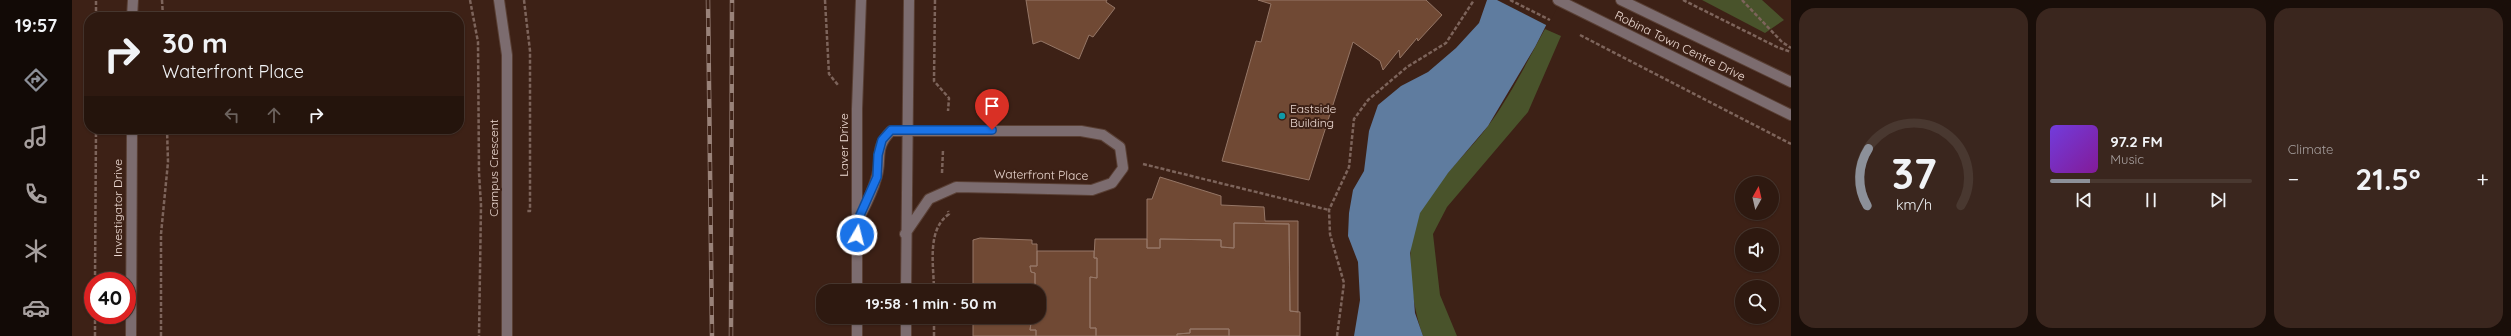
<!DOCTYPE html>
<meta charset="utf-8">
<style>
body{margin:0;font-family:Quicksand,sans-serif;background:#3a261e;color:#f1f3f6;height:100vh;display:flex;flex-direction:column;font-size:15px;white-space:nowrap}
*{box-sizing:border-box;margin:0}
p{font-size:13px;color:#a7a09f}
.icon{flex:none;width:22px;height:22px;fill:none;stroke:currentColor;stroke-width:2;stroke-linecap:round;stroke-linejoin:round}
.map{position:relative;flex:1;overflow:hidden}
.sheet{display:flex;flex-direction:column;gap:8px;padding:8px;background:#190e09;width:720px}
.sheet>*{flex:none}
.banner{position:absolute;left:12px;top:12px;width:380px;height:122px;border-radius:16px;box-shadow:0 1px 3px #0004,0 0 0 1px #493830;background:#2e1910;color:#f1f3f6;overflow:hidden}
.needle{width:26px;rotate:8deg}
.fabs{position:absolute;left:1663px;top:176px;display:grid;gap:8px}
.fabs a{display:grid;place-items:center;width:44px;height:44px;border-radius:50%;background:#2e1910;box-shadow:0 1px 3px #0004,0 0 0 1px #493830;font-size:20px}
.speed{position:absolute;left:12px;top:272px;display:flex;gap:8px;font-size:20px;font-weight:700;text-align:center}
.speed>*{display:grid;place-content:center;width:52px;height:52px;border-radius:50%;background:#2e1910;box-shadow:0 1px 3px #0004,0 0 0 1px #493830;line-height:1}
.speed .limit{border:6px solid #d22;background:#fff;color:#111}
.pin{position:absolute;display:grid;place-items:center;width:34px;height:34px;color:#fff;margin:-41px -17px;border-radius:50% 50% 50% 0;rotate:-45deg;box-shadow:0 0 4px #0007}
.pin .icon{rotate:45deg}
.me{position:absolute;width:44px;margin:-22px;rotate:8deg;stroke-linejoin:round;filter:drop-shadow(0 0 3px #0008)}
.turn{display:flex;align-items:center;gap:14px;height:84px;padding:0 12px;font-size:18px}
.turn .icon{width:52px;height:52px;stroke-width:2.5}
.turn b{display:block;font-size:28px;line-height:34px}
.lanes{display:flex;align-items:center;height:38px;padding:0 12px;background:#0003;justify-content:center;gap:20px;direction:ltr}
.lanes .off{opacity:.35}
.big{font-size:30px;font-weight:700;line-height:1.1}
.sheet .card{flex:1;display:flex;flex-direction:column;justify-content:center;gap:6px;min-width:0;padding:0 14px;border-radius:16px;background:#3a261e}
.sheet .dial{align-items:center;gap:0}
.dial svg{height:104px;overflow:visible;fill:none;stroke:#493830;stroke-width:7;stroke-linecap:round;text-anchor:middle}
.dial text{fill:#f1f3f6;stroke:none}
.song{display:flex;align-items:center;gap:12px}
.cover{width:48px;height:48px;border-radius:6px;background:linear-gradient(135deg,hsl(260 70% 55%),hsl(290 70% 35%))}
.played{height:4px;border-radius:2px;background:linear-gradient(90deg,#8c9099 20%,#493830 20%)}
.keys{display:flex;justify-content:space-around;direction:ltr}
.heat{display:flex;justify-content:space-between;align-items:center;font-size:22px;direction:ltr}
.sheet .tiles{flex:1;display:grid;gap:8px;grid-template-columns:repeat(3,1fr)}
.trip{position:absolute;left:744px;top:284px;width:230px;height:40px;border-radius:16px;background:#2e1910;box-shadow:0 1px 3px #0004,0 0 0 1px #493830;font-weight:700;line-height:40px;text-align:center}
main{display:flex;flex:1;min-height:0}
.tab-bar{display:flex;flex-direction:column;width:72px;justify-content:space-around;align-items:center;background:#120a06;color:#a7a09f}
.tab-bar .icon{width:28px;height:28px}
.tab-bar .selected{color:#8c9099}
.tab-bar b{font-size:18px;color:#f1f3f6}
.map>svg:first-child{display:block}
.green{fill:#49532b}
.water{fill:#5f7c9f}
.pier{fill:#3d2116}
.building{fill:#704934;stroke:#957666}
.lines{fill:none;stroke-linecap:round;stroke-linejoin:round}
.minor-casing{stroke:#593f34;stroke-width:12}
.path{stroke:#7d645b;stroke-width:2.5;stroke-dasharray:4 2;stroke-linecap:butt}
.minor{stroke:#7c6c6f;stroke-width:10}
.rail-casing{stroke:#998279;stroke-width:4.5}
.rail{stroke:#3d2116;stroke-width:3;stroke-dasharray:9;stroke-linecap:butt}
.route-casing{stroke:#114b97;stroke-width:10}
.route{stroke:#1a73e8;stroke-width:7}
.culture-dot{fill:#0f9aa8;stroke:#3d2116;stroke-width:1.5}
.labels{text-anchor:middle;stroke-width:4;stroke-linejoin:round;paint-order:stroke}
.street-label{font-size:12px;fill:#eddad3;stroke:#3d2116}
.poi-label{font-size:12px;fill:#eddad3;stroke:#3d2116;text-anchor:start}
</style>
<main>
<nav class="tab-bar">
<b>19:57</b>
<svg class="icon selected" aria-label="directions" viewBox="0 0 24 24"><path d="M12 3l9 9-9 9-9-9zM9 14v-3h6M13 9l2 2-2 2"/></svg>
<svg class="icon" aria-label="music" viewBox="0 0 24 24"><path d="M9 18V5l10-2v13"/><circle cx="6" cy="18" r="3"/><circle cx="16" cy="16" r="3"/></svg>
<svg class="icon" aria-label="phone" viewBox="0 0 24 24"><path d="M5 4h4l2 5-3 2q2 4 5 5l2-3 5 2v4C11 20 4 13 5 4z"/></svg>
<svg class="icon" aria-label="climate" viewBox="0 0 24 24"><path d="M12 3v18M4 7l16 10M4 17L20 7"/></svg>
<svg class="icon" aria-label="car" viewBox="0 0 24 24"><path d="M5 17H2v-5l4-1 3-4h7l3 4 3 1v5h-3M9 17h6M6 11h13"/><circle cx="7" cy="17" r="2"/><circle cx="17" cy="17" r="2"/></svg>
</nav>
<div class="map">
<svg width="1719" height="336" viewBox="0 0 1719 336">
<rect width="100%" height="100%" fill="#3d2116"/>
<path class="green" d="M1630 0H1690L1712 20 1693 33Z
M1473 29 1489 36 1456 112 1375 207 1361 234 1368 295 1385 336H1351C1339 303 1331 244 1348 212 1366 179 1394 155 1416 126 1437 98 1456 60 1473 29Z"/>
<path class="water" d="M1415 0H1487L1463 47 1416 126 1376 173 1348 213 1338 253 1343 313 1351 336H1282L1288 300 1286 262 1276 236 1277 213 1281 190 1292 171 1297 131 1306 105 1329 86 1356 72 1384 48 1407 23Z"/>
<path class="pier" d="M1425 0H1489L1476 26Z"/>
<path class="building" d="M954 0H1035L1034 2 1043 8 1021 37 1017 35 1007 59 969 41 961 44Z
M1186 0H1354L1370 15 1346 41 1345 38 1328 58 1327 50 1311 70 1308 61 1281 42 1237 180 1150 161 1184 41 1189 42 1199 4Z
M1088 177 1149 196V205L1192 207 1193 221H1226V312L1218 311 1217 224 1162 223V248L1149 247V240L1088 239V248H1075V199H1080Z
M1162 223 1217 224 1218 311 1228 312V336H1157V329H1118V333L1105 334V336H1024V328H1018V277L1025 278V258H1022L1023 239H1075V248H1088V239L1149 240V247L1162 248Z
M908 238 960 240V244H965V266H958L959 272 963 273V291H901V240Z
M965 251H1022V258H1025V278L1018 277V328H1024V336H964V330H958L959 323 964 322V317H967V291H963V273L959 272 958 266H965Z
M901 317H964V322L959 323 958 330H964V336H901Z
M1118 329H1157V336H1105V334L1118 333Z"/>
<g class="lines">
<defs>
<path id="minor" d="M427 0 435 55V336
M1486 0 1719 115
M1549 0 1719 82
M60 17 61 0
M785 222C792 208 800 194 804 179 811 159 801 149 819 131H1009L1031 135 1048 147 1051 168 1040 183 1020 190 884 187 857 199 833 234
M785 291V109L789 0
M834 291 837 0
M785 317V336
M834 317V336
M59 336 60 129"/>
</defs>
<use href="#minor" class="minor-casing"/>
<path class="path" d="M90 0 91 17
M398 0 406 42 407 173 409 205 407 336
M452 0 458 51V211H454
M753 0 757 74 766 85
M863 0 862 81 877 98 876 111
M1438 0 1478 20
M1611 0 1705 47 1719 52
M1670 0 1710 42 1719 48
M24 17V0
M1508 35 1719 144
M1071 164 1257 210
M870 173 871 150
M23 281 24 129
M862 291C862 267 854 230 877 214L876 211
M23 336V315
M89 336V234L96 162 95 129
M862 336V317
M1265 336 1272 283 1258 234 1257 210 1277 167 1282 119 1296 100 1335 67 1374 43 1402 0"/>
<use href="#minor" class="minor"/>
<defs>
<path id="rail" d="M636 0 640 336
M659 336 660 0"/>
</defs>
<use href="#rail" class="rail-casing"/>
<use href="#rail" class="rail"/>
</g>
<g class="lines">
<defs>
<path id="route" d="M785 235V222L805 177 806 155 810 140 819 130H920"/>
</defs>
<use href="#route" class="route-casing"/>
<use href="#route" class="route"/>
</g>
<circle class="culture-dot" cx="1210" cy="116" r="4"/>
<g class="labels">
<g class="street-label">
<text transform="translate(1608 46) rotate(26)" y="4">Robina Town Centre Drive</text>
<text transform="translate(772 145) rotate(-90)" y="4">Laver Drive</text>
<text transform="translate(422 168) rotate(-90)" y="4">Campus Crescent</text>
<text transform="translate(969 175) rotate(1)" y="4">Waterfront Place</text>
<text transform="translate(46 208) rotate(-90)" y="4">Investigator Drive</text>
</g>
<g class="poi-label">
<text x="1218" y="113">Eastside<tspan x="1218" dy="14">Building</tspan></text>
</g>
</g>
</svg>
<div class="fabs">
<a><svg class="needle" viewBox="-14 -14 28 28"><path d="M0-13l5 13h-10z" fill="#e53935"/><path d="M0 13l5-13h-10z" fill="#a7a09f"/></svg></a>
<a><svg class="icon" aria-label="sound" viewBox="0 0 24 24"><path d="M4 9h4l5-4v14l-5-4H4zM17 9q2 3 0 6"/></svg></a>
<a><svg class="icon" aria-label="search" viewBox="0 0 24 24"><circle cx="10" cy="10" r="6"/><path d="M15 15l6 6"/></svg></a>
</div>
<div class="speed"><div class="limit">40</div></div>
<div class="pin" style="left:920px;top:130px;background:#d93025"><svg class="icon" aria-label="arrive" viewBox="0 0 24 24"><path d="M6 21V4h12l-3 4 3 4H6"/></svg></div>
<svg class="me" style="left:785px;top:235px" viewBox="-20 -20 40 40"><circle r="17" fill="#1a73e8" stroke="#fff" stroke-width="3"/><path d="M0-11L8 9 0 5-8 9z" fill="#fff"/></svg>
<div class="trip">19:58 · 1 min · 50 m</div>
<div class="banner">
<div class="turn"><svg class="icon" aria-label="right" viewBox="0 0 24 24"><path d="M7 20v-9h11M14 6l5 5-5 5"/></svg><div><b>30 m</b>Waterfront Place</div></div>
<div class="lanes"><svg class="icon off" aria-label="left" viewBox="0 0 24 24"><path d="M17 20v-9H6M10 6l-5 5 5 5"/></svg><svg class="icon off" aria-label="ahead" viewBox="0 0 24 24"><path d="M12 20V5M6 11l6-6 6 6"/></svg><svg class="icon" aria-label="right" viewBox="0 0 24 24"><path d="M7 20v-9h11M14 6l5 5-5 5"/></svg></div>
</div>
</div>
<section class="sheet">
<div class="tiles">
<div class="card dial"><svg viewBox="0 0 100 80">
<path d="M14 69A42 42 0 1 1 86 69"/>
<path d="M14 69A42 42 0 0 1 15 25" stroke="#8c9099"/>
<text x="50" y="56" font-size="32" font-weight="700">37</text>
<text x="50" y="72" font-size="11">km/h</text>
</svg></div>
<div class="card">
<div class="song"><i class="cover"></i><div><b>97.2 FM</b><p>Music</p></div></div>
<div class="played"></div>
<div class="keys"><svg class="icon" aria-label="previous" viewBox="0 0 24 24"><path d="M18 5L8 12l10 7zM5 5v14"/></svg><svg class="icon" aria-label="pause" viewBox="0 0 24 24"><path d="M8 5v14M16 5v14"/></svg><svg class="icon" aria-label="next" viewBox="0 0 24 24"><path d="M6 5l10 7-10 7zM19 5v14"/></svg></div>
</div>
<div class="card"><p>Climate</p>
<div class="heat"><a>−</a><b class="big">21.5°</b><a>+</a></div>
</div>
</div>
</section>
</main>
